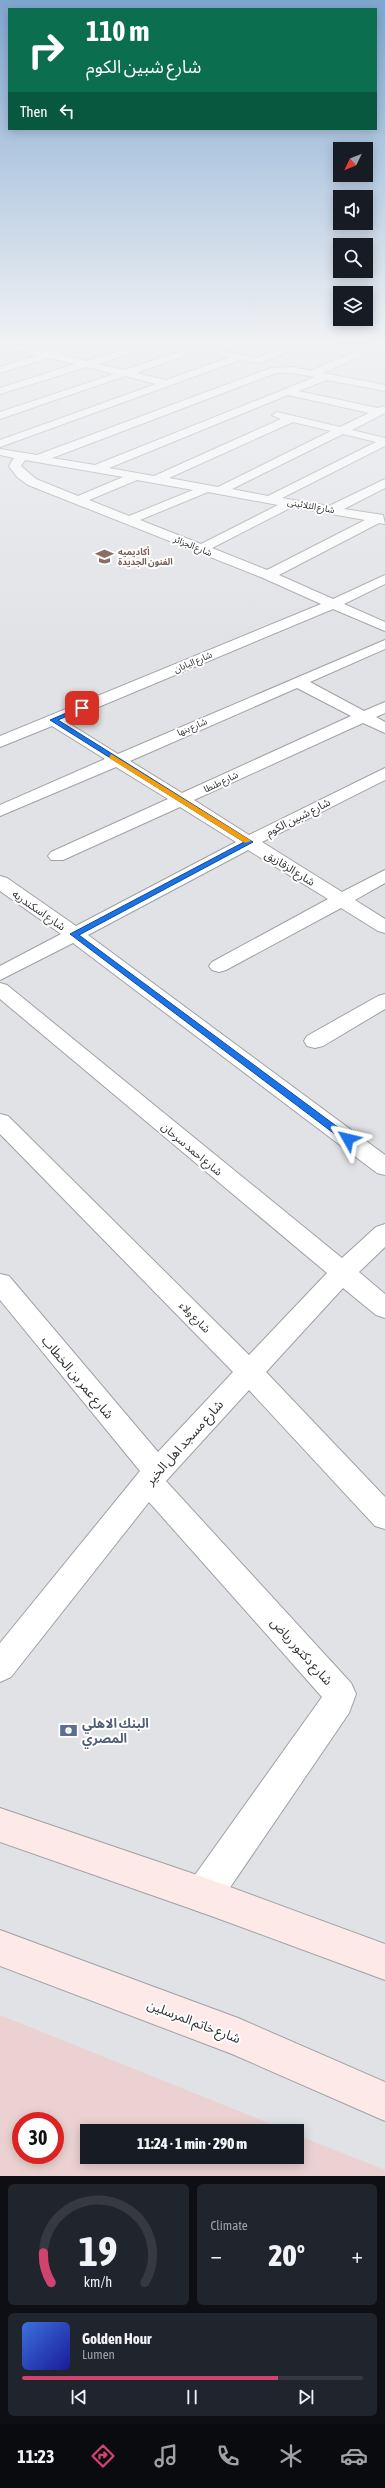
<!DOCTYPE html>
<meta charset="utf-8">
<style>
body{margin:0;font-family:"Asap Condensed","Noto Sans Arabic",sans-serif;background:#20242c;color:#f1f3f6;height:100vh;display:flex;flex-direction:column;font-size:15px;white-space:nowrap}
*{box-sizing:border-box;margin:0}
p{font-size:13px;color:#9ea1a6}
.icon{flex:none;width:22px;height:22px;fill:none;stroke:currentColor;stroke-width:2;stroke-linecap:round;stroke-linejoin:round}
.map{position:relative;height:2176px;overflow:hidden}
.details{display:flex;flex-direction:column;gap:8px;padding:8px;background:#0d0f14;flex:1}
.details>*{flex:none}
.banner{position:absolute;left:8px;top:8px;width:369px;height:122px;border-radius:0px;box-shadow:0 2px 10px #0003;background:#0b6e4f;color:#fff;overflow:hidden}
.needle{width:26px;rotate:227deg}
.fabs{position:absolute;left:333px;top:142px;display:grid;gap:8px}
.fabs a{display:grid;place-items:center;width:40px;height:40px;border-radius:0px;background:#171b24;box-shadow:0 2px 10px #0003;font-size:20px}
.speed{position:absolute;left:12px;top:2112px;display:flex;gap:8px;font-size:20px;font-weight:700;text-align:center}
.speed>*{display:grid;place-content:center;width:52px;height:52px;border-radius:50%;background:#171b24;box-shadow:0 2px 10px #0003;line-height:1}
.speed .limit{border:6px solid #d22;background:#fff;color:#111}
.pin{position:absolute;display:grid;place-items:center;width:34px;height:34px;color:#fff;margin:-17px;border-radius:8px;box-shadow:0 2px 6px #0006}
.me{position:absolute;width:44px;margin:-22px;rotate:307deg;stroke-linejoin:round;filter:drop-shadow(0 0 3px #0008)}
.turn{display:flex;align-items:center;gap:14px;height:84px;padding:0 12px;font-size:18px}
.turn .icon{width:52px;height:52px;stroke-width:2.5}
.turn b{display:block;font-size:28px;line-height:34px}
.then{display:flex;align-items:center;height:38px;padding:0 12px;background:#0003;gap:8px;font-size:15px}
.big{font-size:30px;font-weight:800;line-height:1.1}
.details .card{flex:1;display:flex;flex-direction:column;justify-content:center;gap:6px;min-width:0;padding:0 14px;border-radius:6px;background:#20242c}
.details .dial{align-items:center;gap:0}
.dial svg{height:104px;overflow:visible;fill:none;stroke:#363941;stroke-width:7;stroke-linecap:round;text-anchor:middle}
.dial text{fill:#f1f3f6;stroke:none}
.song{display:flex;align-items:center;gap:12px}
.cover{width:48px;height:48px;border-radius:6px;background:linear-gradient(135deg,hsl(220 70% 55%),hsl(240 70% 35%))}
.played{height:4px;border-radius:2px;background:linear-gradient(90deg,#d1436e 75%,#363941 75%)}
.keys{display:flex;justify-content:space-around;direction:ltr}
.heat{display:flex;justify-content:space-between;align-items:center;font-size:22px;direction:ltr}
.details .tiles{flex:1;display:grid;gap:8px;grid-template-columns:1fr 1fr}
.card:last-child{grid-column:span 2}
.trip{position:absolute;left:80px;top:2124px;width:224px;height:40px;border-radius:0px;background:#171b24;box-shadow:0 2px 10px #0003;font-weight:800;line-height:40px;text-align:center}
.tab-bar{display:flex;height:64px;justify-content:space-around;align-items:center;background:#090b0e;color:#9ea1a6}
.tab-bar .icon{width:28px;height:28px}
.tab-bar .selected{color:#d1436e}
.tab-bar b{font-size:18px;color:#f1f3f6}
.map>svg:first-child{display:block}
.industrial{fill:#ebd1d2;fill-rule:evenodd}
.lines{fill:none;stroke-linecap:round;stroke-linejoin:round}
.street-casing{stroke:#9fa1a5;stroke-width:2}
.secondary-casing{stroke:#9fa1a5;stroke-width:2}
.street{fill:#fff;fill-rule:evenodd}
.secondary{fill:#fce9e8;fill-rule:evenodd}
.route{fill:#1a73e8;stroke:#114b97}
.slow{fill:#f59e0b}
.labels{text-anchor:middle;stroke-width:4;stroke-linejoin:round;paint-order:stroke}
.far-street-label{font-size:9px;fill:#2f3032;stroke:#fff}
.far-education-label{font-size:9px;font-weight:bold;fill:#785e54;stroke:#fff;text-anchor:start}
.street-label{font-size:11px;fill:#2f3032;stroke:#fff}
.near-street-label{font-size:13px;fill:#2f3032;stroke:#fff}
.near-service-label{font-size:13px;font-weight:bold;fill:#4e5e75;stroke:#fff;text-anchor:start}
</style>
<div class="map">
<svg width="385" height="2176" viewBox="0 0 385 2176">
<rect width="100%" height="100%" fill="#e0e2e6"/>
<path class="industrial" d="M0 2015 288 2131H87V2157H297V2135L385 2170V2176H0ZM21 2121H55V2155H21Z"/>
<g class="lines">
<defs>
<path id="street" d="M0 342 48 352 79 342H93L91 344 59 354 86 361 148 342H162L160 344 98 364 124 370 184 350H190V354L136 373 166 380 228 358 208 352 229 342H241L223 351 256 358 297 342H310L261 363 240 360 0 447V440L156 384 125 376 0 419V412L114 374 87 367 0 394V388L75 364 49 358 0 373V367L37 355 0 346Z
M376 342H385V345L323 373 385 385V391L327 380 298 391 378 408 385 406V413L352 430 385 438V446L282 498 329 506 385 479V488L344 509 383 515 385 524 379 523 279 575 333 599 385 575V584L344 604 385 622V631L333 609 65 721 118 754 385 640V649L310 682 364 711 385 702V713L376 717 385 722V733L363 723 194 800 249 835 385 768V780L262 842 342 892 385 870V883L355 900 385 919V933L378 931 341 908 226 970 219 972 212 970 209 966 212 962 328 899 248 850 88 935 385 1155V1175L377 1173 73 943 0 980V966L61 934 0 891V876L7 878 76 926 236 842 180 807 63 860H51L48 856 51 852 168 799 116 767 0 816V805L105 759 52 726 0 747V736L321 604 263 578 28 485 17 477 9 466 14 458 0 455V449L37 455 271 368 292 367 311 371ZM276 373H292L315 377 95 465 52 458ZM288 395 369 413 340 427 277 412 272 415 281 419 154 476 109 468ZM293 422 331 431 218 487 169 478ZM343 434 376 442 268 496 232 489ZM25 460 123 477 78 496 36 479 21 466ZM137 480 193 490 129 516 89 500ZM208 492 278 505 201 544 140 520ZM292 507 365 520 267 570 212 548ZM297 688 351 716 182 793 130 761Z
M0 983 7 985 342 1258 376 1227 385 1224V1247L359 1272 385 1294V1318L376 1315 343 1288 266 1372 385 1497V1529L375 1526 249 1390 166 1481 351 1683 356 1694 349 1713 216 1908 203 1913 190 1908 185 1895 190 1882 322 1697 149 1502 11 1677 0 1682V1643L140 1471 0 1300V1274L9 1276 158 1452 233 1372 0 1134V1114L8 1116 249 1355 327 1273 0 999Z
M385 994V1009L323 1046 315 1048 307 1046 304 1041 307 1036 378 996Z"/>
<path id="secondary" d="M0 1808 203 1877 385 1944V1980L203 1913 0 1842Z
M0 1930 238 2018 385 2082V2121L232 2054 0 1966Z"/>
</defs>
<use href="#street" class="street-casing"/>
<use href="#secondary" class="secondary-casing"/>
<use href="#street" class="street"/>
<use href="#secondary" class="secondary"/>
</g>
<linearGradient id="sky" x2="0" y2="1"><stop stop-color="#80a7d1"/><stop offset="0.53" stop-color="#f1f2f4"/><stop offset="1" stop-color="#f1f2f4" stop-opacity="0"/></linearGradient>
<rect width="385" height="646" fill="url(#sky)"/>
<path class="route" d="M80 707 86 708 58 720 253 842 79 935 351 1137V1141H344L70 934 244 842 50 720Z"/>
<path class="slow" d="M111 754 250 840 251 841 245 843 109 758Z"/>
<defs>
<symbol id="university-bare" viewBox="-9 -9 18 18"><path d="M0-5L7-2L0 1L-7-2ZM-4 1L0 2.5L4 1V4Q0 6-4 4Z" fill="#8d6e63" stroke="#fff" stroke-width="2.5" paint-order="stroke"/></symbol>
<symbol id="bank-bare" viewBox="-9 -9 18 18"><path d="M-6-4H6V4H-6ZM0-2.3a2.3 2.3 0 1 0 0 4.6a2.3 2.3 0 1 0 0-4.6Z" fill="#5c6f8a" stroke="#fff" stroke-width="2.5" paint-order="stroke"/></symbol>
</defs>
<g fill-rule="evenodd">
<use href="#university-bare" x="92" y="544" width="25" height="25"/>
<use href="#bank-bare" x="56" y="1718" width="25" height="25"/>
</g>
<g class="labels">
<g class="far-street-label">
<text transform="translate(311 506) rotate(10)" y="3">شارع الثلاثينى</text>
<text transform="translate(193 546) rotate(22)" y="3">شارع الجزائر</text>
<text transform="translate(193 662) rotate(-23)" y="3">شارع اليابان</text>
<text transform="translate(192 727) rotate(-23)" y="3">شارع بنها</text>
<text transform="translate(221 782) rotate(-25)" y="3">شارع طنطا</text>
</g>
<g class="far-education-label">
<text x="118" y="555">أكاديميه<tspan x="118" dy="10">الفنون الجديدة</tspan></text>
</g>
<g class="street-label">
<text transform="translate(298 817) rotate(-27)" y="4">شارع شبين الكوم</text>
<text transform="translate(290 868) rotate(32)" y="4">شارع الزقازيق</text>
<text transform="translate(39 910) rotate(35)" y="4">شارع اسكندريه</text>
<text transform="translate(192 1149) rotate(40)" y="4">شارع احمد سرحان</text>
<text transform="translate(195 1317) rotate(45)" y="4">شارع ولاء</text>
</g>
<g class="near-street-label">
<text transform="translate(78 1377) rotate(50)" y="5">شارع عمر بن الخطاب</text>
<text transform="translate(184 1442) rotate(-48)" y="5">شارع مسجد اهل الخير</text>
<text transform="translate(302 1651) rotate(48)" y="5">شارع دكتور رياض</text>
<text transform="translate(194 2021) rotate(21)" y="5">شارع خاتم المرسلين</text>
</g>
<g class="near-service-label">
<text x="82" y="1728">البنك الاهلي<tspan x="82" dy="15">المصري</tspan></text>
</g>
</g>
</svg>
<div class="fabs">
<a><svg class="needle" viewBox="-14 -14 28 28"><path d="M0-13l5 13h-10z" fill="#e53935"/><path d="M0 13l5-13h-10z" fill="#9ea1a6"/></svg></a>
<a><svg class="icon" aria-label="sound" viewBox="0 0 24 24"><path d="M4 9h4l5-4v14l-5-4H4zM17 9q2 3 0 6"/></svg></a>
<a><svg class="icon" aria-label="search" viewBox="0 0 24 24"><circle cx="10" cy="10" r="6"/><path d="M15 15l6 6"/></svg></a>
<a><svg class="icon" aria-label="layers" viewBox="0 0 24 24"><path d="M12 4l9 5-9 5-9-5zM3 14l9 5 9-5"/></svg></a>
</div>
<div class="speed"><div class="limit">30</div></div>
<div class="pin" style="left:82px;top:708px;background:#d93025"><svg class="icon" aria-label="arrive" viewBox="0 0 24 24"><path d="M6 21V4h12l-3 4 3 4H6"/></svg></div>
<svg class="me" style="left:348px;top:1139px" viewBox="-20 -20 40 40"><path d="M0-17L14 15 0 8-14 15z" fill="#1a73e8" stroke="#fff" stroke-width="4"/></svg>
<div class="trip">11:24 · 1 min · 290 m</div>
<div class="banner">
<div class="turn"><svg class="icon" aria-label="right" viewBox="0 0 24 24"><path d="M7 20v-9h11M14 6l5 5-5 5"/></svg><div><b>110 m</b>شارع شبين الكوم</div></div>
<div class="then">Then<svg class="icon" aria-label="left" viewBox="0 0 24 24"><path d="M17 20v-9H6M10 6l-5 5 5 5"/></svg></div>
</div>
</div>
<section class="details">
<div class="tiles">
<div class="card dial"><svg viewBox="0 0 100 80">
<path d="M14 69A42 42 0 1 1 86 69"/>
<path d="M14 69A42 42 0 0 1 8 46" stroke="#d1436e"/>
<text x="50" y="56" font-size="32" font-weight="700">19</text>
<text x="50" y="72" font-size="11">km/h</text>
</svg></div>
<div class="card"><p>Climate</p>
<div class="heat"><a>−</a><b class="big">20°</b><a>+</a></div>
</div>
<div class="card">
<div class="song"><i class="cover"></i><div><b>Golden Hour</b><p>Lumen</p></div></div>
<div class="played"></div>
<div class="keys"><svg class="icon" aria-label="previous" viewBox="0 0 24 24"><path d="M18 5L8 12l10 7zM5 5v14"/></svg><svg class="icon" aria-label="pause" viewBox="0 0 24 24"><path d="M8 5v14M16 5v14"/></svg><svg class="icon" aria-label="next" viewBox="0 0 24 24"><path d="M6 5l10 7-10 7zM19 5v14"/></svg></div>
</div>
</div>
</section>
<nav class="tab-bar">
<b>11:23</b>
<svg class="icon selected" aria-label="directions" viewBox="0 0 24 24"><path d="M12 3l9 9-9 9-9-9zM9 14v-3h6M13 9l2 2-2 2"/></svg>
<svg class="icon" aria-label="music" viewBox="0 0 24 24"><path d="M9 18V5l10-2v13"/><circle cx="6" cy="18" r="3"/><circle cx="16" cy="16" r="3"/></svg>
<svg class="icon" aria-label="phone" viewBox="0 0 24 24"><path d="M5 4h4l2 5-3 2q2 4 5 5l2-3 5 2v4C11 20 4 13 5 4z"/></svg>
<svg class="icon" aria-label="climate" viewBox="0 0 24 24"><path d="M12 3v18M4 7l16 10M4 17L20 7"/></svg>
<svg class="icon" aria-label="car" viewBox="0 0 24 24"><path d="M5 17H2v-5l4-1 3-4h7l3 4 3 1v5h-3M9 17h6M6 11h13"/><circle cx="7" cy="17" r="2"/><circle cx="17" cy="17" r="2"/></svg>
</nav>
